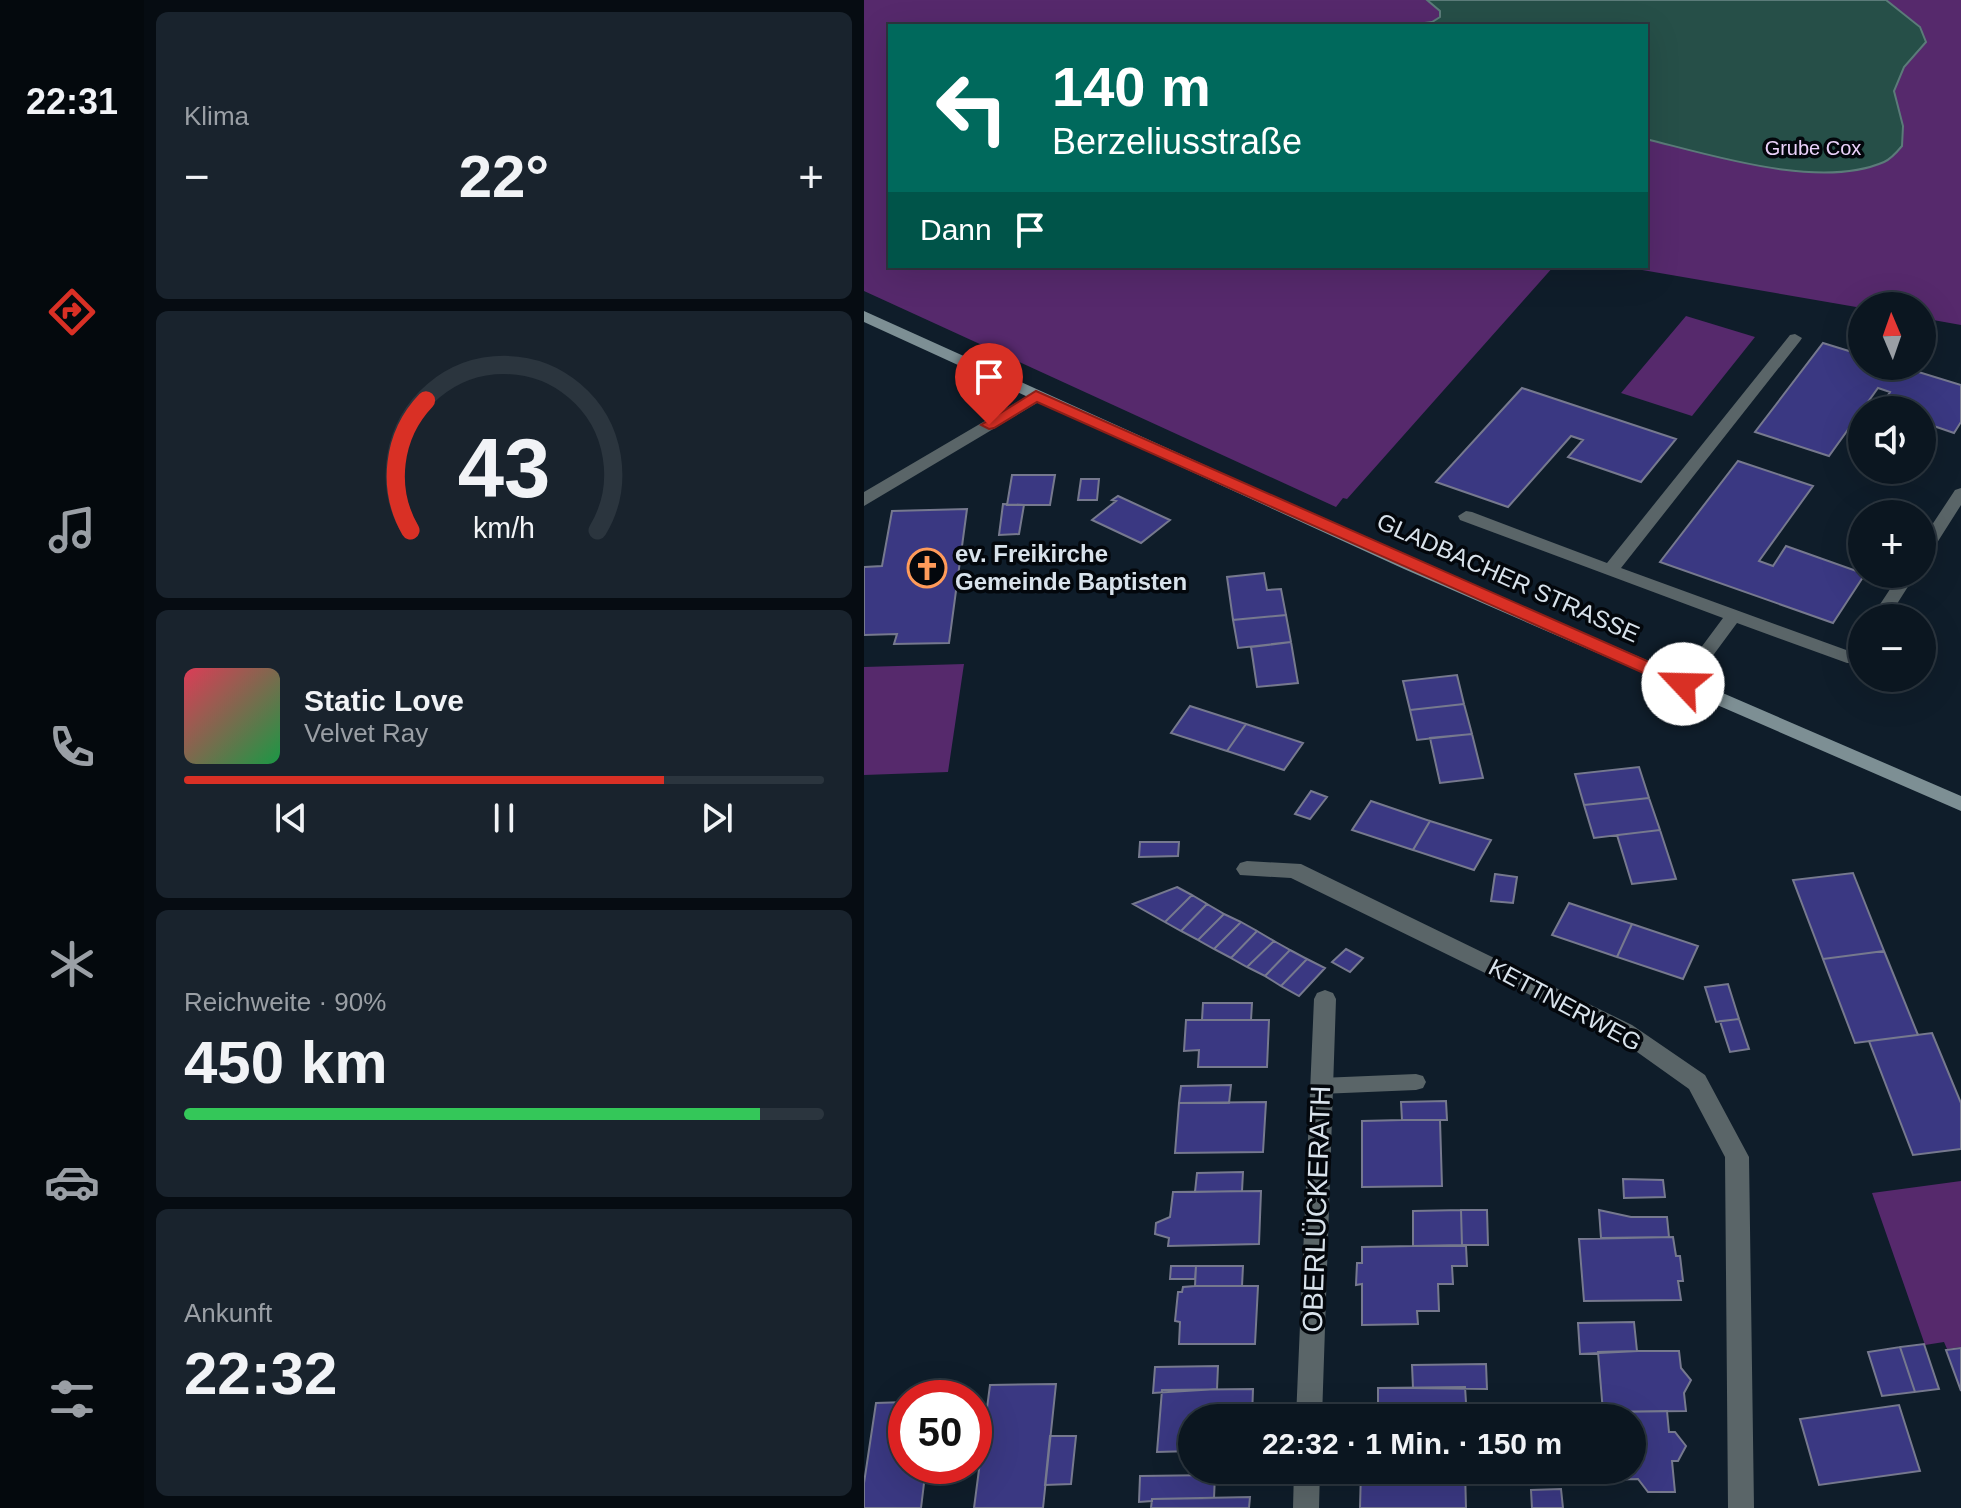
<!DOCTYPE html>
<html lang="de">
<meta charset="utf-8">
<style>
body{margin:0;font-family:Helvetica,sans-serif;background:#19232d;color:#f1f3f6;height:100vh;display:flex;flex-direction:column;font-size:30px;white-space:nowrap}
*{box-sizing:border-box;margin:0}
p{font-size:26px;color:#9a9fa5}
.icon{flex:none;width:44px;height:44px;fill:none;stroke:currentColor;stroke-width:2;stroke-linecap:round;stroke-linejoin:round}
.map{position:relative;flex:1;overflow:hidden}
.sheet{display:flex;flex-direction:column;gap:12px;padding:12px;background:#060c12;width:720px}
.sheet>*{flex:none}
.hud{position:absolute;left:24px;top:24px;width:760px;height:244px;border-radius:0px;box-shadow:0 8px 32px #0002,0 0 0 2px #2b353e;background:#00695c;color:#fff;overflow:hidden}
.needle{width:52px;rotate:358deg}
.buttons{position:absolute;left:984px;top:292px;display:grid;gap:16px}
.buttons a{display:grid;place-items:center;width:88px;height:88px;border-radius:50%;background:#0b1620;box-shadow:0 8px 32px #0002,0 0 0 2px #2b353e;font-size:40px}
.speed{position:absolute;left:24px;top:1380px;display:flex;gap:16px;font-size:40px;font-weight:700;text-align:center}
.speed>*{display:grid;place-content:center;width:104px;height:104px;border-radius:50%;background:#0b1620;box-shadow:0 8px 32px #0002,0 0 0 2px #2b353e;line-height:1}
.speed .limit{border:12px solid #d22;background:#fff;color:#111}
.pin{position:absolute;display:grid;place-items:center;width:68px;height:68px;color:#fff;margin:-82px -34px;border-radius:50% 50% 50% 0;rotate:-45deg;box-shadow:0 0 8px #0007}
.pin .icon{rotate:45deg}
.me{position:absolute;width:88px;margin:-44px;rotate:294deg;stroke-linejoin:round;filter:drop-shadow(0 0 6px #0008)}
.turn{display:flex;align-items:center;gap:28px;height:168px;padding:0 32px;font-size:36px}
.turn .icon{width:104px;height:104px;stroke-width:2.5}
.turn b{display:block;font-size:56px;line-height:68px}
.then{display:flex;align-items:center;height:76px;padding:0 32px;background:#0003;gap:16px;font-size:30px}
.big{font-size:60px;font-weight:700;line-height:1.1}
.sheet .card{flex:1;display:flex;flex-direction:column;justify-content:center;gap:12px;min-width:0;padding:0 28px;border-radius:12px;background:#19232d}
.sheet .dial{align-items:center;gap:0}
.dial svg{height:208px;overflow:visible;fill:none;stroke:#2b353e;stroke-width:7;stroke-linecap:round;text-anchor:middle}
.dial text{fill:#f1f3f6;stroke:none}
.song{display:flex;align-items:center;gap:24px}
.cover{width:96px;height:96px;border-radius:12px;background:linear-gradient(135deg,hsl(350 70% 55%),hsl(140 70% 35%))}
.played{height:8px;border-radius:4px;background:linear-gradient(90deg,#d93025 75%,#2b353e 75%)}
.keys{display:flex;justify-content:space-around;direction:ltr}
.heat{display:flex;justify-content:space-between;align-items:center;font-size:44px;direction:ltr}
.charge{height:12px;border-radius:6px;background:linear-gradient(90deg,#34c759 90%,#2b353e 0)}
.trip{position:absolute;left:314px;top:1404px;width:468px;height:80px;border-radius:40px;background:#0b1620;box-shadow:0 8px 32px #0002,0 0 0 2px #2b353e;font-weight:700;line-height:80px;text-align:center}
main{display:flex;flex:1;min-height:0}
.menu{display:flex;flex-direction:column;width:144px;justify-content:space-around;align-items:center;background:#04090d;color:#9a9fa5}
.menu .icon{width:56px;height:56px}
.menu .active{color:#d93025}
.menu b{font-size:36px;color:#f1f3f6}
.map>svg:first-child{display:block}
.green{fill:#56296c}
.water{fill:#264f48;stroke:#5b7b79;stroke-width:2}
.building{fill:#3a3882;stroke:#76798e;stroke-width:2}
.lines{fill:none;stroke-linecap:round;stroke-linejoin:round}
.lane{fill:#5a6568;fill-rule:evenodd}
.street{fill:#5a6568;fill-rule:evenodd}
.secondary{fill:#7d8f94;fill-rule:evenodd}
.route{fill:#d93025;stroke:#8d1f18;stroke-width:2}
.labels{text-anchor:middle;stroke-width:7;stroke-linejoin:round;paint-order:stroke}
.far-park-label{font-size:20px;fill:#ecd3fb;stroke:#03070c}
.poi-label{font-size:24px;font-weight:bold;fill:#d8e2eb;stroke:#03070c;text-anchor:start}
.street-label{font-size:24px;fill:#d8e2eb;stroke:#03070c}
.near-street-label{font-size:28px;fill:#d8e2eb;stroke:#03070c}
</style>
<main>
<nav class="menu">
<b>22:31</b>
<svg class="icon active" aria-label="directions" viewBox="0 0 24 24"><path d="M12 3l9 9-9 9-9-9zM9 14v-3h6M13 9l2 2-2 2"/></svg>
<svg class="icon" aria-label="music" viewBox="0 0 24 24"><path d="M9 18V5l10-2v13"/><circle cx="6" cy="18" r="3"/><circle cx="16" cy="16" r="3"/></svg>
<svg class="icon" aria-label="phone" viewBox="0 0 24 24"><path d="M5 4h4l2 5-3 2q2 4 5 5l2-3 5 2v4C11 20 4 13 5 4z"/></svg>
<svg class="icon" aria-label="climate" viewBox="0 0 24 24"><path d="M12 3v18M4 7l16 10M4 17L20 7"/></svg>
<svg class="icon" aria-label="car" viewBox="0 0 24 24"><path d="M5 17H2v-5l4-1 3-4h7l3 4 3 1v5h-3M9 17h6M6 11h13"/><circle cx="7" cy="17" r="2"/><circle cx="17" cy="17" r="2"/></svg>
<svg class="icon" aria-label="filters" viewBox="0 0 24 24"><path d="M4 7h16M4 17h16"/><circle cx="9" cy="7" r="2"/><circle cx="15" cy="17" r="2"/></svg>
</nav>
<section class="sheet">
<div class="card"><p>Klima</p>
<div class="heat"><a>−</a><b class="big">22°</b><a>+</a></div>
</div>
<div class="card dial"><svg viewBox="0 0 100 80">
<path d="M14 69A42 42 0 1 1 86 69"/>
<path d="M14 69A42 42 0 0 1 20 19" stroke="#d93025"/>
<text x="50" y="56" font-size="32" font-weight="700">43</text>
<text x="50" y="72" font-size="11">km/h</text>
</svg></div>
<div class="card">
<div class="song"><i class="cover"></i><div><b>Static Love</b><p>Velvet Ray</p></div></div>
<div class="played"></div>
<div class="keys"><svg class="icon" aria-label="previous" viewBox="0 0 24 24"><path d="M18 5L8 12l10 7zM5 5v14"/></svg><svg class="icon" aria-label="pause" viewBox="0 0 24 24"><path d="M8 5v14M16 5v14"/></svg><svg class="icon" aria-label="next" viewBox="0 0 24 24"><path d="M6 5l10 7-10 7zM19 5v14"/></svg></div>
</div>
<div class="card"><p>Reichweite · 90%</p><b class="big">450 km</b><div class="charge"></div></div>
<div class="card"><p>Ankunft</p><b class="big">22:32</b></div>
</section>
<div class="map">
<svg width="1097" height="1508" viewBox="0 0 1097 1508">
<rect width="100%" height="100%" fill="#0f1d2a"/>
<path class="green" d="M0 0H1097V325L1058 318V306L998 308 755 266H782V26H26V266H690L483 499 479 498 472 507 0 291Z
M822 316 891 337 828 416 757 393Z
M100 664 84 772 0 775V667Z
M1097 1181V1347L1083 1349 1080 1342 1061 1345 1008 1193Z"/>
<path class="water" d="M563 0H1022L1056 27 1062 42 1040 67 1030 91 1039 126 1038 146C1033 152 1027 159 1020 162 956 190 847 155 782 139V26H538L568 22 576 17V11Z"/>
<path class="building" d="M959 343 998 355V366H1035L1097 385V422L1090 433 1058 422V410L1015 409 1026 392 1014 388 965 456 891 432Z
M658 388 812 439 777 482 704 457 719 440 707 436 644 507 572 482Z
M874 461 949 486 895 561 909 566 922 546 1001 574 969 623 796 562Z
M148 475H191L186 505H143Z
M217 479H235L233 500H214Z
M254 496 306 520 277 543 228 520 252 501 248 500Z
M139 504 160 505 155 534 135 535Z
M103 509 85 643 30 644 33 634 0 635V567L18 566 28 511Z
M400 573 403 590 417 589 422 615 369 620 363 577Z
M422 615 427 642 374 648 369 620Z
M427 642 434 683 393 687 387 647Z
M593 675 600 704 546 710 539 681Z
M600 704 608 734 553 740 546 710Z
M326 706 382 724 363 751 307 733Z
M382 724 439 743 420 770 363 751Z
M608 734 619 778 576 783 566 738Z
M775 767 785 798 720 805 711 774Z
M447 791 463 797 446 819 431 814Z
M785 798 796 830 730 838 720 805Z
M507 801 566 821 549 850 488 830Z
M566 821 627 840 610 870 549 850Z
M796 830 812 879 768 884 753 835Z
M276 842H315L314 856 275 857Z
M989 873 1020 951 959 959 929 880Z
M631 874 653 877 649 903 627 901Z
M313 887 328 895 301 922 269 904Z
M328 895 343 904 317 931 301 922Z
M705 903 768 924 753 957 688 935Z
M343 904 360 914 334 940 317 931Z
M360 914 377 922 350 949 334 940Z
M377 922 393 931 367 958 350 949Z
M768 924 834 946 819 979 753 957Z
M393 931 410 941 383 967 367 958Z
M410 941 426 950 401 976 383 967Z
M482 949 499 958 486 972 468 962Z
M426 950 443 959 417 986 401 976Z
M1020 951 1054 1035 991 1043 959 959Z
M443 959 461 968 435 996 417 986Z
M864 984 875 1019 852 1022 841 987Z
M339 1003H388L387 1020H338Z
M875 1019 885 1049 866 1052 856 1021Z
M322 1020H405L403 1067H334L335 1050 320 1051Z
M1068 1033 1097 1103V1149L1049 1155 1005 1041Z
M367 1085 365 1103H315L317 1086Z
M582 1101 583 1120H538L537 1102Z
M402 1102 399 1152 311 1153 315 1103Z
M538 1120H576L578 1186 498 1187V1121Z
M379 1172 378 1191 331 1192 333 1173Z
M759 1179 799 1180 801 1197 760 1198Z
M397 1191 395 1244 304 1246 305 1238 291 1234 292 1223 306 1217 309 1192Z
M597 1210 598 1245 549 1246V1211Z
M597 1210H623L624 1245H598Z
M735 1210 767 1217H803L805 1237 737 1238Z
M809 1237 812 1256H816L819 1281H814L817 1300 720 1301 715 1239Z
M549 1246H602L603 1266H588L589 1284H574L575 1311H553L554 1324 498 1325V1284L492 1285 493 1263H498V1247Z
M307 1266H332L331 1279H306Z
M332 1266H379L378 1286H331Z
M331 1286H394L391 1344H315L316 1322 311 1321 314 1292H318L319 1287Z
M770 1322 773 1351 716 1354 714 1323Z
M1060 1344 1075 1389 1051 1392 1036 1347Z
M1036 1347 1051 1392 1018 1396 1004 1352Z
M1097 1348V1391L1082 1350Z
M773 1351H815L817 1368 827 1380 820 1393 822 1411 739 1412 734 1352Z
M622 1364 623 1389 549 1388 548 1365Z
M354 1366 353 1389 289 1393 291 1367Z
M192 1384 179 1508H110L126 1385Z
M601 1387 603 1418H514V1388Z
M389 1389 388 1418H328V1451L293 1452 298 1390Z
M42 1402V1466H90L89 1475H61L57 1508H0V1483L12 1403Z
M1035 1405 1056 1471 955 1485 936 1419Z
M803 1411 805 1432H811L822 1446 814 1461H808L811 1492H784L774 1479 742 1480 735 1470H768V1418H736V1412Z
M186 1436H212L207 1484 181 1485Z
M497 1470H601L602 1508H496Z
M351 1475 350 1498 288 1499V1501L275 1502 276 1476Z
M697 1489 699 1508H668L667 1490Z
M386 1497 385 1508H287L288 1499Z"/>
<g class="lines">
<path class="lane" d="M931 334 938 338 936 341 757 568 985 651 992 641 998 639V659L995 663H983L873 623 825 688H813L810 684 813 680 859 618 596 520 594 516 602 511 608 512 743 563 926 335Z
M1097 488V505L1064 557 1058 558V540L1091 490Z
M1036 574H1052L1024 618H1007Z
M552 1074 559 1076 562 1082 559 1088 552 1090 456 1094 449 1092 446 1086 449 1080 456 1078Z"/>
<path class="street" d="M172 391 180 396 178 400 0 506V492Z
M383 861 437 864 768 1025 841 1075 885 1157 890 1508H864L861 1157 825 1089 752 1037 427 878 376 875 372 869 376 863Z
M461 990 469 993 472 999 458 1418H432L450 999 453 993Z
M430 1470H456L455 1508H429Z"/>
<path class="secondary" d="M0 311 553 561 1097 796V811L540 569 0 322Z"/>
</g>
<path class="route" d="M172 391 826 680 828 684 826 688H813L173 402 130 428 125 429 117 425Z"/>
<defs>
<symbol id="church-ring" viewBox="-11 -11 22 22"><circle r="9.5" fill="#03070c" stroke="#ff9b5a" stroke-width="1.5"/><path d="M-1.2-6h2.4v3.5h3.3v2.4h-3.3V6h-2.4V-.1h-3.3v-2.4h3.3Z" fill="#ff9b5a"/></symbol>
</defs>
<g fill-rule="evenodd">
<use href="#church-ring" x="41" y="546" width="44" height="44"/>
</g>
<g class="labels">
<g class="far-park-label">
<text x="949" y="155">Grube Cox</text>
</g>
<g class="poi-label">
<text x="91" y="562">ev. Freikirche<tspan x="91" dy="28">Gemeinde Baptisten</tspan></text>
</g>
<g class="street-label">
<text transform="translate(644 578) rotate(24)" y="8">GLADBACHER STRASSE</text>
<text transform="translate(701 1005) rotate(28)" y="8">KETTNERWEG</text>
</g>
<g class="near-street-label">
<text transform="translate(452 1209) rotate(-88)" y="10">OBERLÜCKERATH</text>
</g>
</g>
</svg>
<div class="buttons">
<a><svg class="needle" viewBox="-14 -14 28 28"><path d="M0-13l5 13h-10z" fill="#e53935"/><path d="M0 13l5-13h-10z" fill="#9a9fa5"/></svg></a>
<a><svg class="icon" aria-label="sound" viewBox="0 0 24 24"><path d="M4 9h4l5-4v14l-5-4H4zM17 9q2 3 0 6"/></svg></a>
<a>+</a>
<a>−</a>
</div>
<div class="speed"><div class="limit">50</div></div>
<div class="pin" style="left:125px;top:425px;background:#d93025"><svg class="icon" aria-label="arrive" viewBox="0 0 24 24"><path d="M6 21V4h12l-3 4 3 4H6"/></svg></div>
<svg class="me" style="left:819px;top:684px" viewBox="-20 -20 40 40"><circle r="19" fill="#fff"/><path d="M0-13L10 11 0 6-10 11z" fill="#d93025"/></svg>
<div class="trip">22:32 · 1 Min. · 150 m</div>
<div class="hud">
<div class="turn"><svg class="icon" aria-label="left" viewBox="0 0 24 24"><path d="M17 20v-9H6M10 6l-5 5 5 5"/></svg><div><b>140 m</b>Berzeliusstraße</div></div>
<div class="then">Dann<svg class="icon" aria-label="arrive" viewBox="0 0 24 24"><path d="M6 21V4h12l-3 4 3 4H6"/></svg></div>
</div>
</div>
</main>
